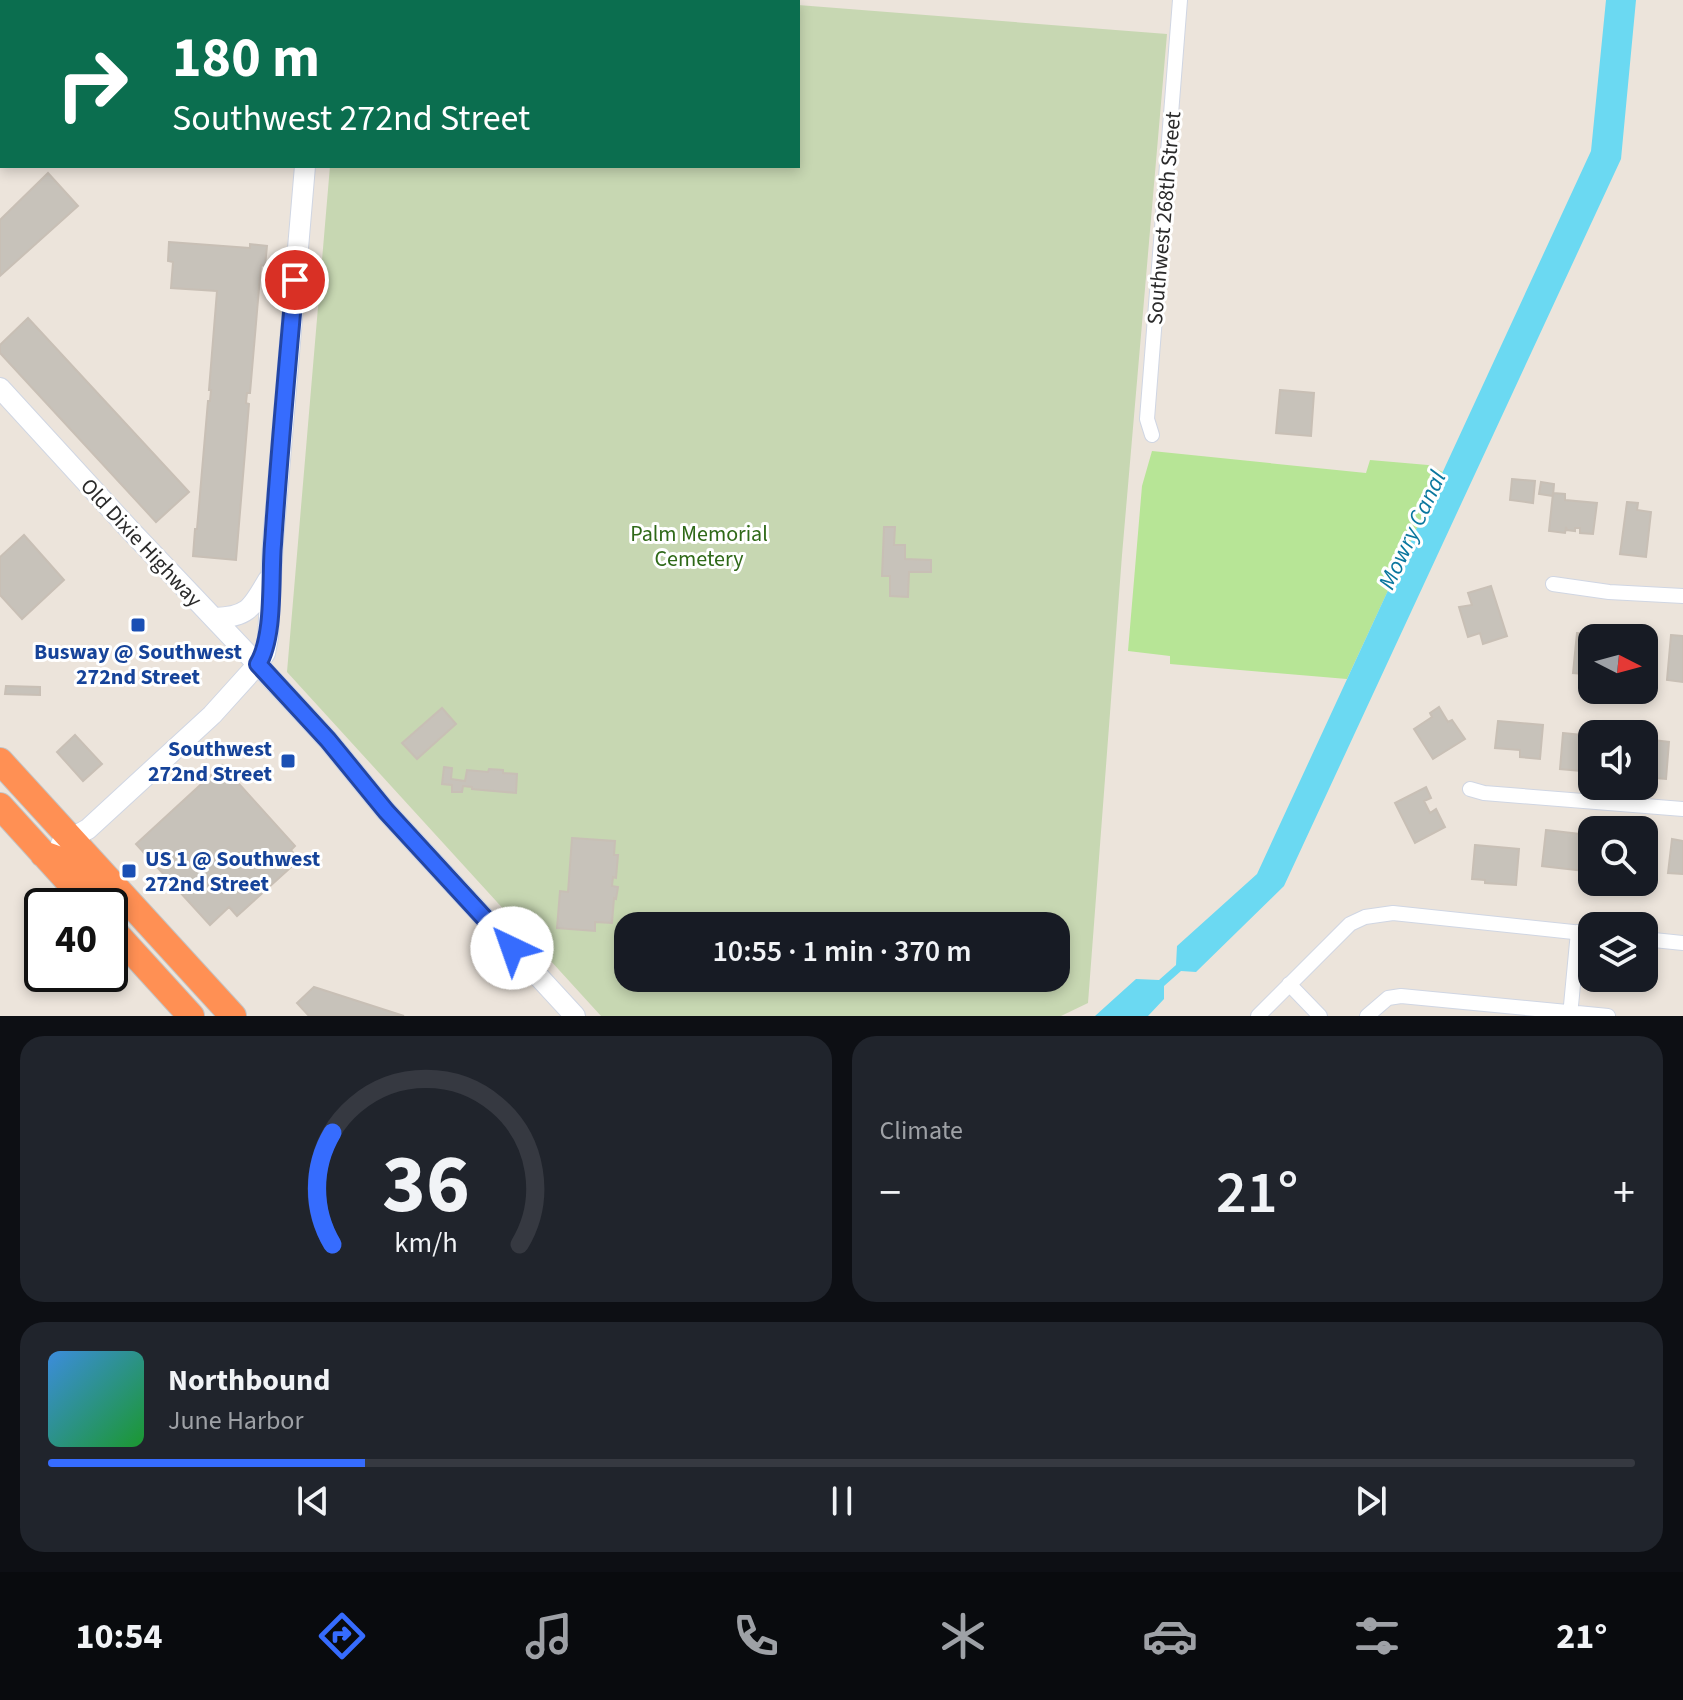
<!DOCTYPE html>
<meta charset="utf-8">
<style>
body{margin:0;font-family:"Source Sans 3",sans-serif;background:#20242c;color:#f1f3f6;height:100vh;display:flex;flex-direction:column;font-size:30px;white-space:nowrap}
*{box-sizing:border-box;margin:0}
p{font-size:26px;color:#9ea1a6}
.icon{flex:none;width:44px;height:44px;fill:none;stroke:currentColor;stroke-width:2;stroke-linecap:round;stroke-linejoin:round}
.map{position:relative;height:1016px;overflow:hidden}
.sheet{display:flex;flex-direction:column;gap:20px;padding:20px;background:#0d0f14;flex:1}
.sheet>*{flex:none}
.top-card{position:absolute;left:0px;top:0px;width:800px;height:168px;box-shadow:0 4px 12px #0003;background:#0b6e4f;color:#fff;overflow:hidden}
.needle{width:52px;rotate:96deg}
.controls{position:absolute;left:1578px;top:624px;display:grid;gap:16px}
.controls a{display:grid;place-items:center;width:80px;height:80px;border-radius:16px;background:#171b24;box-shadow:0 4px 12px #0003;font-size:40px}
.speed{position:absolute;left:24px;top:888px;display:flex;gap:16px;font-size:40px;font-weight:700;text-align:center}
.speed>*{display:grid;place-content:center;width:104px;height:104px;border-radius:50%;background:#171b24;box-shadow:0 4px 12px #0003;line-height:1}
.speed .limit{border:4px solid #111;border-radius:12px;background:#fff;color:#111}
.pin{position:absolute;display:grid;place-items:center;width:68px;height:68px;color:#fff;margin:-34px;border:4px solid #fff;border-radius:50%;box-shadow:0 2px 8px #0007}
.me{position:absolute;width:88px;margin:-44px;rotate:318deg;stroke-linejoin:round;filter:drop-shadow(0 0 6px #0008)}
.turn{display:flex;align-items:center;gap:28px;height:168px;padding:0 40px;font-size:36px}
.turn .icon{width:104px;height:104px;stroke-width:2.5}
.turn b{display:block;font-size:56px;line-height:68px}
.big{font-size:60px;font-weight:600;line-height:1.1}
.sheet .tile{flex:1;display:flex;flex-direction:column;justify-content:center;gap:12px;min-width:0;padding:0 28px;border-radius:24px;background:#20242c}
.sheet .dial{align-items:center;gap:0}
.dial svg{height:208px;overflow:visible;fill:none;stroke:#363941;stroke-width:7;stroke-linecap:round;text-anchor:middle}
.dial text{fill:#f1f3f6;stroke:none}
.song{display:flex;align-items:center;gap:24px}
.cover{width:96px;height:96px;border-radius:12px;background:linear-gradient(135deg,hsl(210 70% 55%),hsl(130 70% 35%))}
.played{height:8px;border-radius:4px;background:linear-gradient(90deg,#366cfe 20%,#363941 20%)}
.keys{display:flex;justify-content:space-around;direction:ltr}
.heat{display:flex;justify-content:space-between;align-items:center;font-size:44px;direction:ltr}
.sheet .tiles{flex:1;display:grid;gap:20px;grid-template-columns:1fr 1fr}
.tile:last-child{grid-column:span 2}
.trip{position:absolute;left:614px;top:912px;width:456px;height:80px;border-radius:24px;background:#171b24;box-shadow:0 4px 12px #0003;font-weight:600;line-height:80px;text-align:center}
.tabs{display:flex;height:128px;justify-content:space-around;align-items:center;background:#090b0e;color:#9ea1a6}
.tabs .icon{width:56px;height:56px}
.tabs .active{color:#366cfe}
.tabs b{font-size:36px;color:#f1f3f6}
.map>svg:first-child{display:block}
.green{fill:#b7e596}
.cemetery{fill:#c7d7b2;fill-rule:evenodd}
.water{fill:#6bd9f2}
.building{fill:#c7c2ba;stroke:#c8bfb5;stroke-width:2}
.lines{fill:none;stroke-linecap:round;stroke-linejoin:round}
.street-casing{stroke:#d0d6e3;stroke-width:16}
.secondary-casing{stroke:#d0d6e3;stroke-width:22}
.highway-casing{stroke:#c3c3c3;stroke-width:28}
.street{stroke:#fff;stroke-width:14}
.secondary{stroke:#fff;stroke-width:20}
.highway{stroke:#ff9054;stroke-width:26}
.route-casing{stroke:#2346a5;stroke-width:20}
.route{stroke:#366cfe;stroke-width:14}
.transit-dot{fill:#1a4fb4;stroke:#fff;stroke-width:3}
.labels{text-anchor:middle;stroke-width:6;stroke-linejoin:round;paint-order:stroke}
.street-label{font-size:22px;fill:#2a2a2a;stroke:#fff}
.park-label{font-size:22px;fill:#2f6918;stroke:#fff}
.transit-label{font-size:22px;font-weight:bold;fill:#164399;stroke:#fff}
.water-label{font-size:24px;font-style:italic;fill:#0a779e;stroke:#fff}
</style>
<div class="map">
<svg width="1683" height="1016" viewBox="0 0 1683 1016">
<rect width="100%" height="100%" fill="#ece4db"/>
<path class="green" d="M1152 451 1366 473 1370 460 1428 465 1443 472 1347 679 1170 664V656L1128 651 1142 486Z"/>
<path class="cemetery" d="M798 5 1167 34 1122 555 1088 1003 1061 1016H601L287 672 330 166H798ZM628 926H1056V978H628Z"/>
<path class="water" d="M1606 0H1636L1621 159 1284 886 1196 972 1181 971 1164 986V999L1148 1016H1095L1136 979 1159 980 1176 965 1177 946 1257 874 1591 151Z"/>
<path class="building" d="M48 173 78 206 0 276V220Z
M169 242 250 248V244L267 246 265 266 261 265 250 393H247L246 403 249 404 236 560 193 556 195 529H197L208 401H210L211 390H209L217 291 171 288 173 262 168 261Z
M28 318 189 492 156 522 0 353V345Z
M1280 390 1314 393 1311 436 1276 433Z
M1512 479 1535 481 1533 503 1510 500Z
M1541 482 1554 484 1553 496 1539 494Z
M1553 493 1565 494V500L1597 503 1593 534 1580 533V528H1575V531L1567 530 1566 527 1565 533 1549 531Z
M1627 502 1638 503 1637 510 1651 512 1646 557 1620 554Z
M884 527H895L894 545H905V559L931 560V572H909L908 597 890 596V576H882Z
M24 535 64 580 22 619 0 595V557Z
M1491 586 1507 636 1483 644 1480 633 1468 637 1459 607 1472 605 1468 593Z
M1577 633 1604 636V638H1592V672L1584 671V674L1573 673Z
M1671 635 1683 636V682L1667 680Z
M6 686 40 687V695L5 694Z
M1439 707 1448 722 1452 720 1465 739 1433 759 1414 729 1432 717 1430 713Z
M442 708 456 724 417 759 402 743Z
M1498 721 1543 725 1540 759 1520 757V750L1495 748Z
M1563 733 1592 736V772L1560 769Z
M75 735 102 764 83 781 57 752Z
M1644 739 1669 742 1666 779 1644 777Z
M222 765 295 846 291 850 299 860 237 916 229 907 210 925 136 844Z
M444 767 452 768 451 779 465 781 467 770 488 772 489 769 503 770V773L517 774 516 793 472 789V787L463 786 462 792H452V785L442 784Z
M1426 787 1431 798 1424 801 1430 813 1436 809 1445 827 1415 843 1395 803Z
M1546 830 1588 835 1584 871 1542 866Z
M572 838 615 841 614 855H618L616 878 613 877 612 886 618 887 616 899 614 898 612 923 595 922V931L557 928 560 891 568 892Z
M1672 839 1683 841V874L1668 873Z
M1644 841 1653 842 1650 880H1644Z
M1475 845 1519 849 1516 885 1485 883V880L1472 879Z
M314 987 404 1016H309L297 1003Z"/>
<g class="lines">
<defs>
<path id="street" d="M1152 435 1147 419 1180 0
M1553 584 1609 592 1683 596
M1470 789 1484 793 1683 809
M1644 939 1683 943
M1289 984 1320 1016
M1258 1016 1350 924 1365 917 1393 913 1592 934
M1367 1016 1388 998 1401 996 1608 1016
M1570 1016 1578 932"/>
<path id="secondary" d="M320 2V0
M0 388 131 531 280 688 328 740 386 811 575 1016
M215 618C249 617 252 607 268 580
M61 844 88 829 212 715 258 664 265 653 268 637 273 542 305 166"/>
<path id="highway" d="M0 761 233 1016
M0 806 91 906
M43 854C66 862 78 866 95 884
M110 927 191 1016"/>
</defs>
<use href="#street" class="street-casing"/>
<use href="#secondary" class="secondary-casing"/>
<use href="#highway" class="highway-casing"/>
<use href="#street" class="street"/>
<use href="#secondary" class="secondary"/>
<use href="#highway" class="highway"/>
</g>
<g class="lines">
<defs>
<path id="route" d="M295 280C287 368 279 456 273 544 270 578 275 636 258 664L328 740 386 811 512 948"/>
</defs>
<use href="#route" class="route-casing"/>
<use href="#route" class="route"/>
</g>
<g class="transit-dot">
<rect x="130" y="617" width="16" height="16" rx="4"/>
<rect x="280" y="753" width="16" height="16" rx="4"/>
<rect x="121" y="863" width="16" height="16" rx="4"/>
</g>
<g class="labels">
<g class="street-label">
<text transform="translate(1163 218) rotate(-85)" y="8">Southwest 268th Street</text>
<text transform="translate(142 542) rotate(47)" y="8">Old Dixie Highway</text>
</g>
<g class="park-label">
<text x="699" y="541">Palm Memorial<tspan x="699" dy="25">Cemetery</tspan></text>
</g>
<g class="transit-label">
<text x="138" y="659">Busway @ Southwest<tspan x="138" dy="25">272nd Street</tspan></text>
<text x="272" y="756" text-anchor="end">Southwest<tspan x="272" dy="25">272nd Street</tspan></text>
<text x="145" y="866" text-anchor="start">US 1 @ Southwest<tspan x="145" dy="25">272nd Street</tspan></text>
</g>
<g class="water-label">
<text transform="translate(1412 530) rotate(-65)" y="8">Mowry Canal</text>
</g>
</g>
</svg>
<div class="controls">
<a><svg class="needle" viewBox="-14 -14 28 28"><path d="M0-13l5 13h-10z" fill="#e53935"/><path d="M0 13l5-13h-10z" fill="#9ea1a6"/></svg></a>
<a><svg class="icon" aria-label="sound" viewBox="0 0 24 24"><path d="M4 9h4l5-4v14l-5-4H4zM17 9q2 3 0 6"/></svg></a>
<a><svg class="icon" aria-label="search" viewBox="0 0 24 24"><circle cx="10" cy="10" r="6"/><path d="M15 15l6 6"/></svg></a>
<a><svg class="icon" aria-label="layers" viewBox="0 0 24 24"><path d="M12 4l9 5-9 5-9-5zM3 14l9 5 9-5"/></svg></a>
</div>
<div class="speed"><div class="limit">40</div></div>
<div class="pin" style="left:295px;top:280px;background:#d93025"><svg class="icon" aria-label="arrive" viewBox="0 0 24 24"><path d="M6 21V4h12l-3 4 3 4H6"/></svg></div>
<svg class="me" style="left:512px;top:948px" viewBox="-20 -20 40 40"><circle r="19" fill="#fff"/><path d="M0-13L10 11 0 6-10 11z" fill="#366cfe"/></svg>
<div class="trip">10:55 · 1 min · 370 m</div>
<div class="top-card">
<div class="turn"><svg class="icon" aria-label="right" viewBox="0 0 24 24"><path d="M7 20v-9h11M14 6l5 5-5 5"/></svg><div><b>180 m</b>Southwest 272nd Street</div></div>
</div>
</div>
<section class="sheet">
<div class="tiles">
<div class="tile dial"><svg viewBox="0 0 100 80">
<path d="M14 69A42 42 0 1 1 86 69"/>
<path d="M14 69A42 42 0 0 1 14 26" stroke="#366cfe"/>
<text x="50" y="56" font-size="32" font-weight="700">36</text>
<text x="50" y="72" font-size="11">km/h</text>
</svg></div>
<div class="tile"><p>Climate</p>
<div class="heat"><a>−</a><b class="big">21°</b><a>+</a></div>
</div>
<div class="tile">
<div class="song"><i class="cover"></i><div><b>Northbound</b><p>June Harbor</p></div></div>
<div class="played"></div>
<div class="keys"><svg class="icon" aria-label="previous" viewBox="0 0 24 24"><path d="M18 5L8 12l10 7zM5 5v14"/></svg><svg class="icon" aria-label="pause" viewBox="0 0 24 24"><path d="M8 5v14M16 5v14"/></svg><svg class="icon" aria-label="next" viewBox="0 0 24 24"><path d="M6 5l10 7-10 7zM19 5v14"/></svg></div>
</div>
</div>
</section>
<nav class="tabs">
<b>10:54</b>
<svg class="icon active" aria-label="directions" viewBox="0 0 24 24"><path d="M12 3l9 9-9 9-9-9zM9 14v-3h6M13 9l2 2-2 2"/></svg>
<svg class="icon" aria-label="music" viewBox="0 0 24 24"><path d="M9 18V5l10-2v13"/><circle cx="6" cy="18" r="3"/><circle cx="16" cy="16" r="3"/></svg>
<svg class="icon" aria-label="phone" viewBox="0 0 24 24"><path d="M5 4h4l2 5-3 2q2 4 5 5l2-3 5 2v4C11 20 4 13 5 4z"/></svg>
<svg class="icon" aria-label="climate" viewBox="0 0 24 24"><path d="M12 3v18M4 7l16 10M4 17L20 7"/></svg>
<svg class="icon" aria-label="car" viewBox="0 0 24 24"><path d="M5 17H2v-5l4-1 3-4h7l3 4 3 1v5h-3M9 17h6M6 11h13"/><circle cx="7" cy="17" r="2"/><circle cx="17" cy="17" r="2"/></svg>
<svg class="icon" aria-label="filters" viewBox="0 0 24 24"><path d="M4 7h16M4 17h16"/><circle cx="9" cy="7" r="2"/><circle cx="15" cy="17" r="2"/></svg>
<b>21°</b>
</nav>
